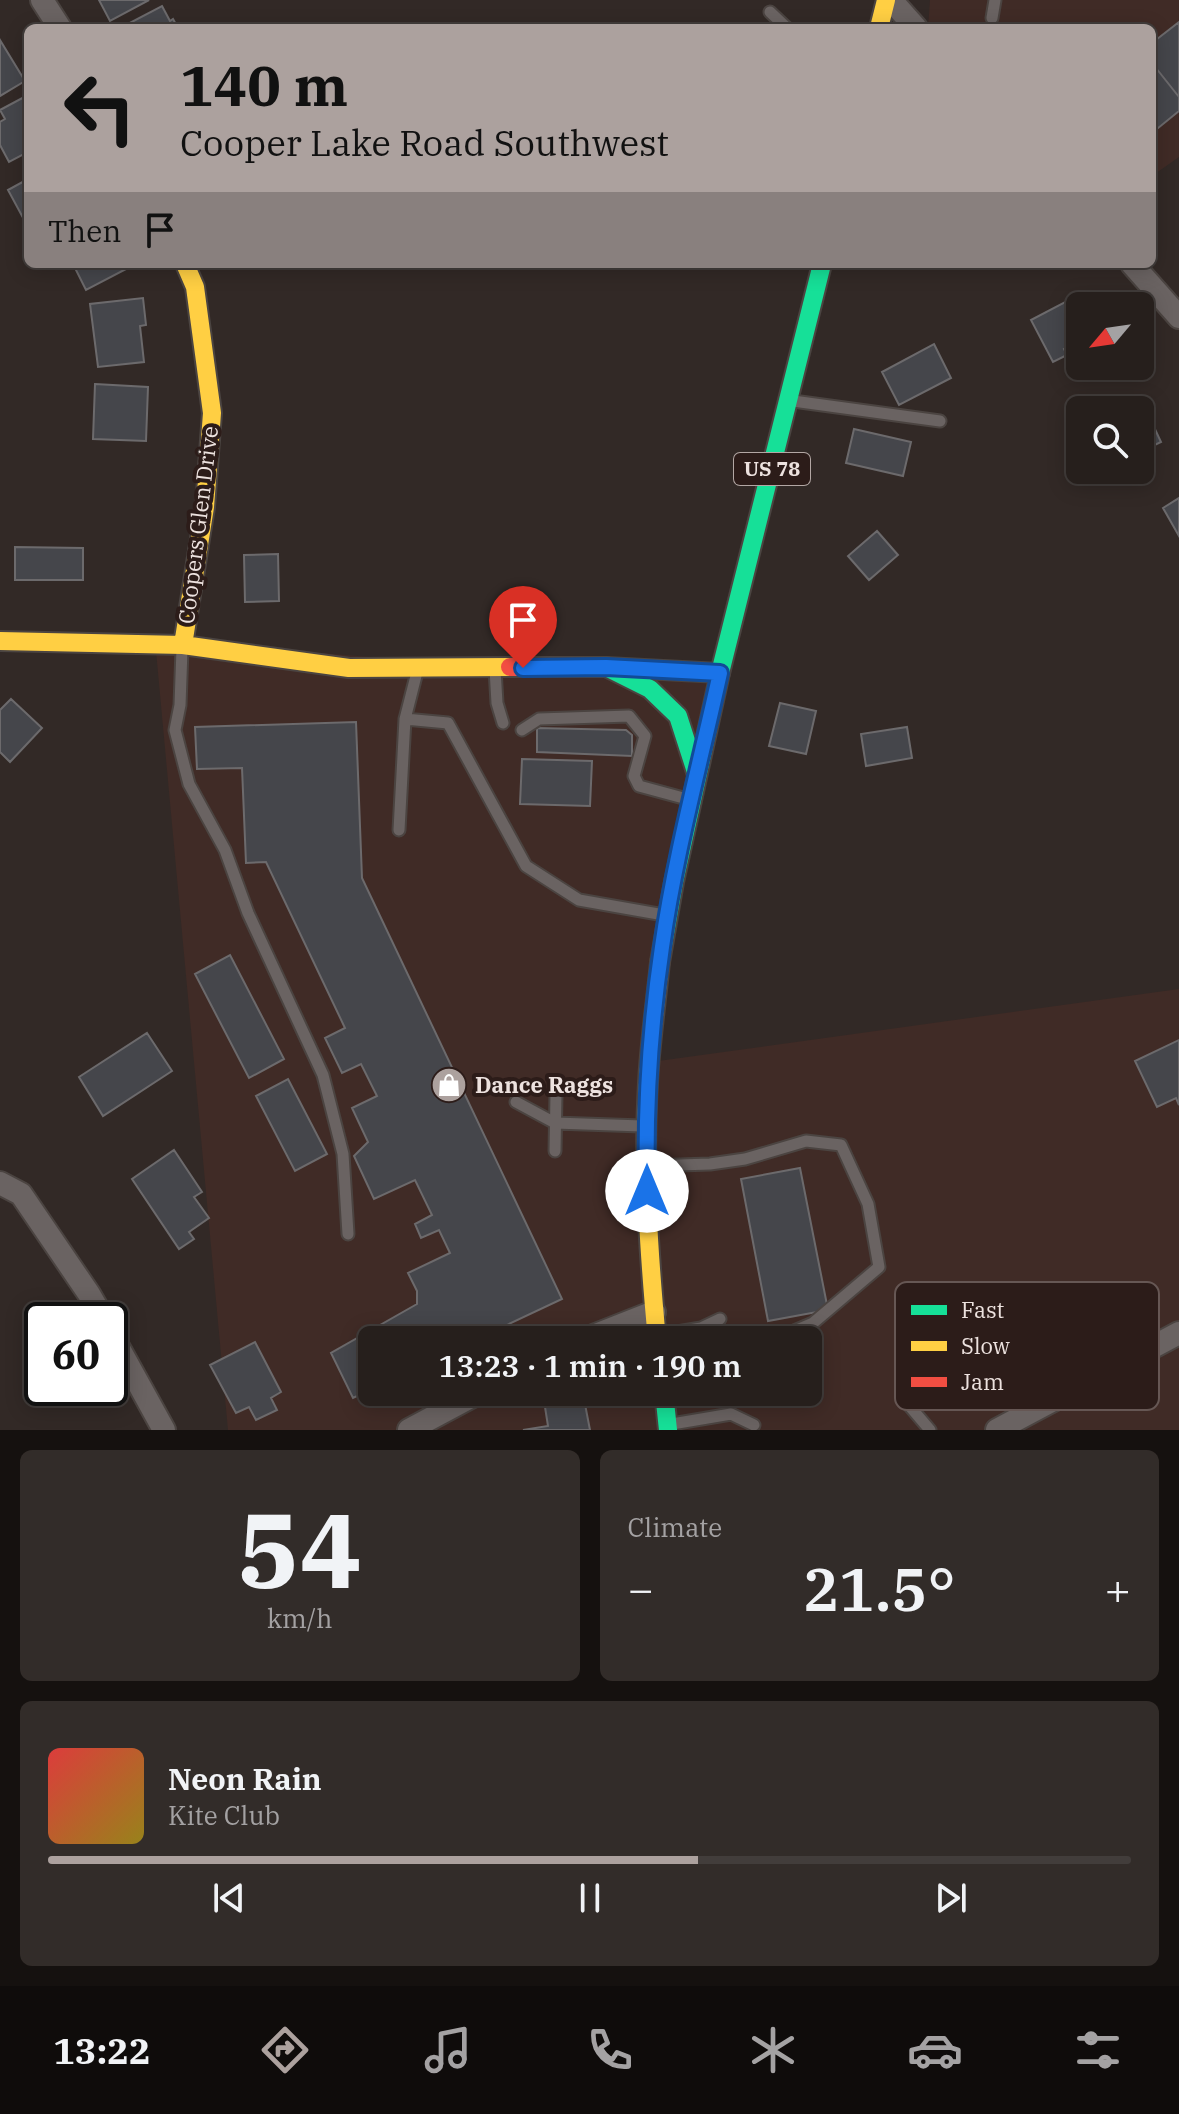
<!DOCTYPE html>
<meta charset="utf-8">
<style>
body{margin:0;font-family:"IBM Plex Serif",serif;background:#322c29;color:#f1f3f6;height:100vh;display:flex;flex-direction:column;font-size:30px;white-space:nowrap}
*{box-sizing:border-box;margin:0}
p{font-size:26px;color:#a4a2a3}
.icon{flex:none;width:44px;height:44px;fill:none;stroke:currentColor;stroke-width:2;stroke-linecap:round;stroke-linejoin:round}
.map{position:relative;height:1430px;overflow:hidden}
.drawer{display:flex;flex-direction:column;gap:20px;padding:20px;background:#15110f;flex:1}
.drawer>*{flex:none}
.banner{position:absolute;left:24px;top:24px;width:1132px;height:244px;border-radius:12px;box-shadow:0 4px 20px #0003,0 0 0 2px #423d3b;background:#aca19e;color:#111;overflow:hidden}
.needle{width:52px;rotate:241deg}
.controls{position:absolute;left:1066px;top:292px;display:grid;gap:16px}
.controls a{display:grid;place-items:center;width:88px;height:88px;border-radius:12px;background:#261f1c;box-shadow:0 4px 20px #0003,0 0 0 2px #423d3b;font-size:40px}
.speed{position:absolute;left:24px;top:1302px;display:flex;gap:16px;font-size:40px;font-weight:700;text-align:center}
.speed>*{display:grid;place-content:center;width:104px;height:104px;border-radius:50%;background:#261f1c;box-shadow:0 4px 20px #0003,0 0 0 2px #423d3b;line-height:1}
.speed .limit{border:4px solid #111;border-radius:12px;background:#fff;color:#111}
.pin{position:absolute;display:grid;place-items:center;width:68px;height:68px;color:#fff;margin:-82px -34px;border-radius:50% 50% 50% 0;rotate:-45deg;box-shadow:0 0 8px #0007}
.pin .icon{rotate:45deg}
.me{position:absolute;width:88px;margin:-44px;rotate:0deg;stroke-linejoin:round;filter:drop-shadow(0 0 6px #0008)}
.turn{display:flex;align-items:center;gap:28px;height:168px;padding:0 24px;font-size:36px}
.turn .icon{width:104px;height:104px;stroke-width:2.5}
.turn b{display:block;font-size:56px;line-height:68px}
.then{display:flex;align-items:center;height:76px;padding:0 24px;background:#0003;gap:16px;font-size:30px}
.big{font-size:60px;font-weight:600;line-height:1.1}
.drawer .card{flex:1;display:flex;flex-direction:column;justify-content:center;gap:12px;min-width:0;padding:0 28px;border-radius:12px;background:#322c29}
.drawer .dial{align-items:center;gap:0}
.dial b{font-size:104px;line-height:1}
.song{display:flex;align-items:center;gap:24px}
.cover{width:96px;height:96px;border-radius:12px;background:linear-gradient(135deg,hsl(0 70% 55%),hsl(50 70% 35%))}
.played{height:8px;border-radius:4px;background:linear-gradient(90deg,#aca19e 60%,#423d3b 60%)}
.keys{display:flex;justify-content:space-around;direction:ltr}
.heat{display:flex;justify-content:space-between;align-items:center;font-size:44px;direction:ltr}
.drawer .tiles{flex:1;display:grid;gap:20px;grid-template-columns:1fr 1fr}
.card:last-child{grid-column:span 2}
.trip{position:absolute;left:358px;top:1326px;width:464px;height:80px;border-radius:12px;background:#261f1c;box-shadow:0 4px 20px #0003,0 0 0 2px #423d3b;font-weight:600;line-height:80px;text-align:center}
.tab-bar{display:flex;height:128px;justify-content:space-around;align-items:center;background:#0f0c0b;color:#a4a2a3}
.tab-bar .icon{width:56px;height:56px}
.tab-bar .selected{color:#aca19e}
.tab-bar b{font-size:36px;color:#f1f3f6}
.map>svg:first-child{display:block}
.built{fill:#402b26;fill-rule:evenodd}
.building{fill:#45464b;stroke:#6c6a6c;stroke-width:2}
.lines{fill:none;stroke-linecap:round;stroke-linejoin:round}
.lane-casing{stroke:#4b4441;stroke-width:15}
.street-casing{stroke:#4b4441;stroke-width:26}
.fast-casing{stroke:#4b4441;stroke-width:22}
.slow-casing{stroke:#4b4441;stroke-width:22}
.jam-casing{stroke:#4b4441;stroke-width:22}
.lane{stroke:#6a6362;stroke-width:11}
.street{stroke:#6a6362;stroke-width:22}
.fast{stroke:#16e098;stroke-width:18}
.slow{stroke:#ffcf43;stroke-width:18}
.jam{stroke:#f24e42;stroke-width:18}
.route-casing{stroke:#114b97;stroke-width:20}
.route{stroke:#1a73e8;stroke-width:14}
.labels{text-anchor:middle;stroke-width:8;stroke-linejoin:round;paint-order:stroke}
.shield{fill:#2c1c19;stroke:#b3a7a4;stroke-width:2}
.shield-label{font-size:20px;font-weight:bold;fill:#ede2df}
.street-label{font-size:22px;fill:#ede2df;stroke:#2c1c19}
.poi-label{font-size:22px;font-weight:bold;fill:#ede2df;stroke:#2c1c19;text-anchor:start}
.key{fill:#2c1c19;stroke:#665754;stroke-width:2}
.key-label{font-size:22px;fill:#ede2df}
</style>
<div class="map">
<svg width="1179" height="1430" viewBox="0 0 1179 1430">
<rect width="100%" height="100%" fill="#322926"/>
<path class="built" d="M930 0H1179V157L1152 176V28H928Z
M155 640 715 684 651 1062 1179 989V1430H228ZM372 1340H808V1392H372Z"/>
<path class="building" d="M99 0H149L110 21Z
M162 6 170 21 173 19 178 28H125L124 26Z
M1179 22V97L1152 63V43Z
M0 40 25 81 0 96Z
M1152 63 1179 97V111L1152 133Z
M28 95V152L9 162 0 145V122L5 119 0 110Z
M28 179V227L8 190Z
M73 264H126L128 268 86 290Z
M143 298 146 325 140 326 144 362 98 367 90 304Z
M1069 300 1080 321V341L1064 349 1067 355 1053 362 1031 320Z
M934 344 951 378 899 405 882 372Z
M95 384 148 387 146 441 93 439Z
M1147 412 1161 442 1140 452V416Z
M854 429 911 442 903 476 846 463Z
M1179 498V536L1163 508Z
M877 531 898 555 869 580 848 556Z
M15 547 83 548V580H15Z
M278 554 279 601 245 602 244 555Z
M11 699 42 728 10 762 0 752V710Z
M780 703 816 711 806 754 769 746Z
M356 722 362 878 562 1299 475 1340H372V1389L353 1398 331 1353 417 1304V1291L408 1273 450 1253 439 1230 421 1238 415 1224 432 1215 415 1180 374 1199 354 1156 368 1142 352 1108 377 1096 361 1064 342 1073 325 1038 345 1028 266 862 246 863 242 768 197 769 195 727Z
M907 727 912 758 866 766 861 734Z
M537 728 626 730 632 735V756L537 752Z
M522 759 592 761 590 806 520 804Z
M230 955 284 1059 249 1078 195 974Z
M147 1033 172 1071 103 1116 79 1077Z
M1179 1040V1105L1176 1098 1157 1107 1135 1061Z
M288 1079 327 1154 295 1171 256 1096Z
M174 1150 202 1192 194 1197 209 1218 189 1232 194 1239 179 1249 132 1179Z
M800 1168 828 1310 768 1321 741 1179Z
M255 1342 281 1392 271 1398 277 1410 256 1420 249 1407 236 1413 210 1365Z
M584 1399 590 1430H523L548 1426 545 1407Z"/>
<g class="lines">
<defs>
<path id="lane" d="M770 12 787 28
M992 18 995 0
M793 401 940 421
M182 649 180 705 175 730 189 784 225 850 248 913 323 1075 343 1154 348 1234
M495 669 497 703 503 723
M405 719 448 723 526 866 579 900 664 915
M522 730 539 719 629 716 645 736 634 776 639 786 687 799
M399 830 405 719 417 672
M516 1102 555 1123 642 1126
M555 1151 556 1094
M648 1166 710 1164 745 1159 806 1141 841 1145 868 1204 879 1267 813 1323 773 1340
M659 1335 701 1328 720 1319
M907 1403 930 1430
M672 1424 731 1414 754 1425"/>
<path id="street" d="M42 0 60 28
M891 0 916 28
M1132 264 1179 317
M0 1183 21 1194 89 1294 104 1320
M110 1332 164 1430
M583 1340 654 1312
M409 1430 480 1392
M997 1430 1179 1333"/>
<path id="fast" d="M606 667 650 689 678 716 697 775
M660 962 674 882 720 673 822 264
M664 1392 668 1430"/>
<path id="slow" d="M879 28 886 0
M0 641 183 645 349 668 510 667
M183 645 205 507 212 413 195 287 185 264
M657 1340C649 1255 643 1169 648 1083 650 1043 656 1002 660 962"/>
<path id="jam" d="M510 667H606L720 673"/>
</defs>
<use href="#lane" class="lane-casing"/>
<use href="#street" class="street-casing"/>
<use href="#fast" class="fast-casing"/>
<use href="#slow" class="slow-casing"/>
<use href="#jam" class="jam-casing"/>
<use href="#lane" class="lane"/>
<use href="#street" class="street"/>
<use href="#fast" class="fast"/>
<use href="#slow" class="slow"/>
<use href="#jam" class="jam"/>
</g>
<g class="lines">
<defs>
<path id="route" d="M523 668 606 667 720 673C700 764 675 855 662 947 650 1028 645 1110 647 1191"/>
</defs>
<use href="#route" class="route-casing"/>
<use href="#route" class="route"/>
</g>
<defs>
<symbol id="shop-disc" viewBox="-11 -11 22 22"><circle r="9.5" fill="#aca19e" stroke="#2c1c19"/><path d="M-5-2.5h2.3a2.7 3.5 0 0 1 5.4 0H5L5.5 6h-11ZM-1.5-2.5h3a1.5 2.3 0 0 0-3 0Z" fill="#fff"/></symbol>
</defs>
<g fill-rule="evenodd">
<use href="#shop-disc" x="429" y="1065" width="40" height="40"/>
</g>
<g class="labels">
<rect class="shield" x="734" y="453" width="76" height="32" rx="6"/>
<g class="shield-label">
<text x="772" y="476">US 78</text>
</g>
<g class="street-label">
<text transform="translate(198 525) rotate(-83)" y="8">Coopers Glen Drive</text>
</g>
<g class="poi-label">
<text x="475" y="1093">Dance Raggs</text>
</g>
</g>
<rect x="895" y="1282" width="264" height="128" rx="12" class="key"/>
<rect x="911" y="1305" width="36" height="10" fill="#16e098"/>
<rect x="911" y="1341" width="36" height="10" fill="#ffcf43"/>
<rect x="911" y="1377" width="36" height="10" fill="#f24e42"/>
<g class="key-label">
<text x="961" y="1318">Fast</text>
<text x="961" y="1354">Slow</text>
<text x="961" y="1390">Jam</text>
</g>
</svg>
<div class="controls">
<a><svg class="needle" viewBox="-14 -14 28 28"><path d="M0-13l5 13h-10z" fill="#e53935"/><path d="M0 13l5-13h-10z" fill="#a4a2a3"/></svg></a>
<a><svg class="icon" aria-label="search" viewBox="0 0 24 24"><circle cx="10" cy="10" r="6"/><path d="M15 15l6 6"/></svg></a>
</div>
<div class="speed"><div class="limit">60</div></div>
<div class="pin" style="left:523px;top:668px;background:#d93025"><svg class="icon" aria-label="arrive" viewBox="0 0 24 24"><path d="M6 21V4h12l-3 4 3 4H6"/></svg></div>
<svg class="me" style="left:647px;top:1191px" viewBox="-20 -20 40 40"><circle r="19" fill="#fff"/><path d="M0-13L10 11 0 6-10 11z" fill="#1a73e8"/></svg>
<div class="trip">13:23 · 1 min · 190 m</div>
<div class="banner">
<div class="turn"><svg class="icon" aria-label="left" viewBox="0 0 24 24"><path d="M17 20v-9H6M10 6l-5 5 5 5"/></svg><div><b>140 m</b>Cooper Lake Road Southwest</div></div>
<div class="then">Then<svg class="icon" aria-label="arrive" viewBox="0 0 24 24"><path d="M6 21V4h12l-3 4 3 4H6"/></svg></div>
</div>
</div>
<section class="drawer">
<div class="tiles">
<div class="card dial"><b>54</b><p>km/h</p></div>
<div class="card"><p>Climate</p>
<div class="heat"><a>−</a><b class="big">21.5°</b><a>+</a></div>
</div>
<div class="card">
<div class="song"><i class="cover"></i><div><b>Neon Rain</b><p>Kite Club</p></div></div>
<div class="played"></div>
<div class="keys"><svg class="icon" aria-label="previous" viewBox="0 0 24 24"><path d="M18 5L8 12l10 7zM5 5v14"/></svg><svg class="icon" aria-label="pause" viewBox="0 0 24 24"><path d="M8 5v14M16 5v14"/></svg><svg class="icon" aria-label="next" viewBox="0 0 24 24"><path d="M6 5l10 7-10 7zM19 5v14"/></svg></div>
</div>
</div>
</section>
<nav class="tab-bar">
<b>13:22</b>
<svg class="icon selected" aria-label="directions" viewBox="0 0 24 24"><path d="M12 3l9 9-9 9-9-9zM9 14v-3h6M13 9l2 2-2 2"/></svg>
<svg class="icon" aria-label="music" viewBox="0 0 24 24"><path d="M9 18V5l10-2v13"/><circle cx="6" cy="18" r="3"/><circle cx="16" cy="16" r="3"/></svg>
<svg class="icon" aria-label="phone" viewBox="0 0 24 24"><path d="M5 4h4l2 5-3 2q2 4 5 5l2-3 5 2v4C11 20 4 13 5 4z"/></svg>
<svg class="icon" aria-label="climate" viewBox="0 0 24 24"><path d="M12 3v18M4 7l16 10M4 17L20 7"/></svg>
<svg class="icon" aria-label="car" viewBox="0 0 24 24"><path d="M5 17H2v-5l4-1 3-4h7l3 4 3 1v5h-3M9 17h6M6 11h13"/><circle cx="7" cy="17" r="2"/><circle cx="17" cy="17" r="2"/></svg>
<svg class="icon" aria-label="filters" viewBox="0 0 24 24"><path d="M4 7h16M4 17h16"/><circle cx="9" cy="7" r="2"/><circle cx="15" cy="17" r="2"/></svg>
</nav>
